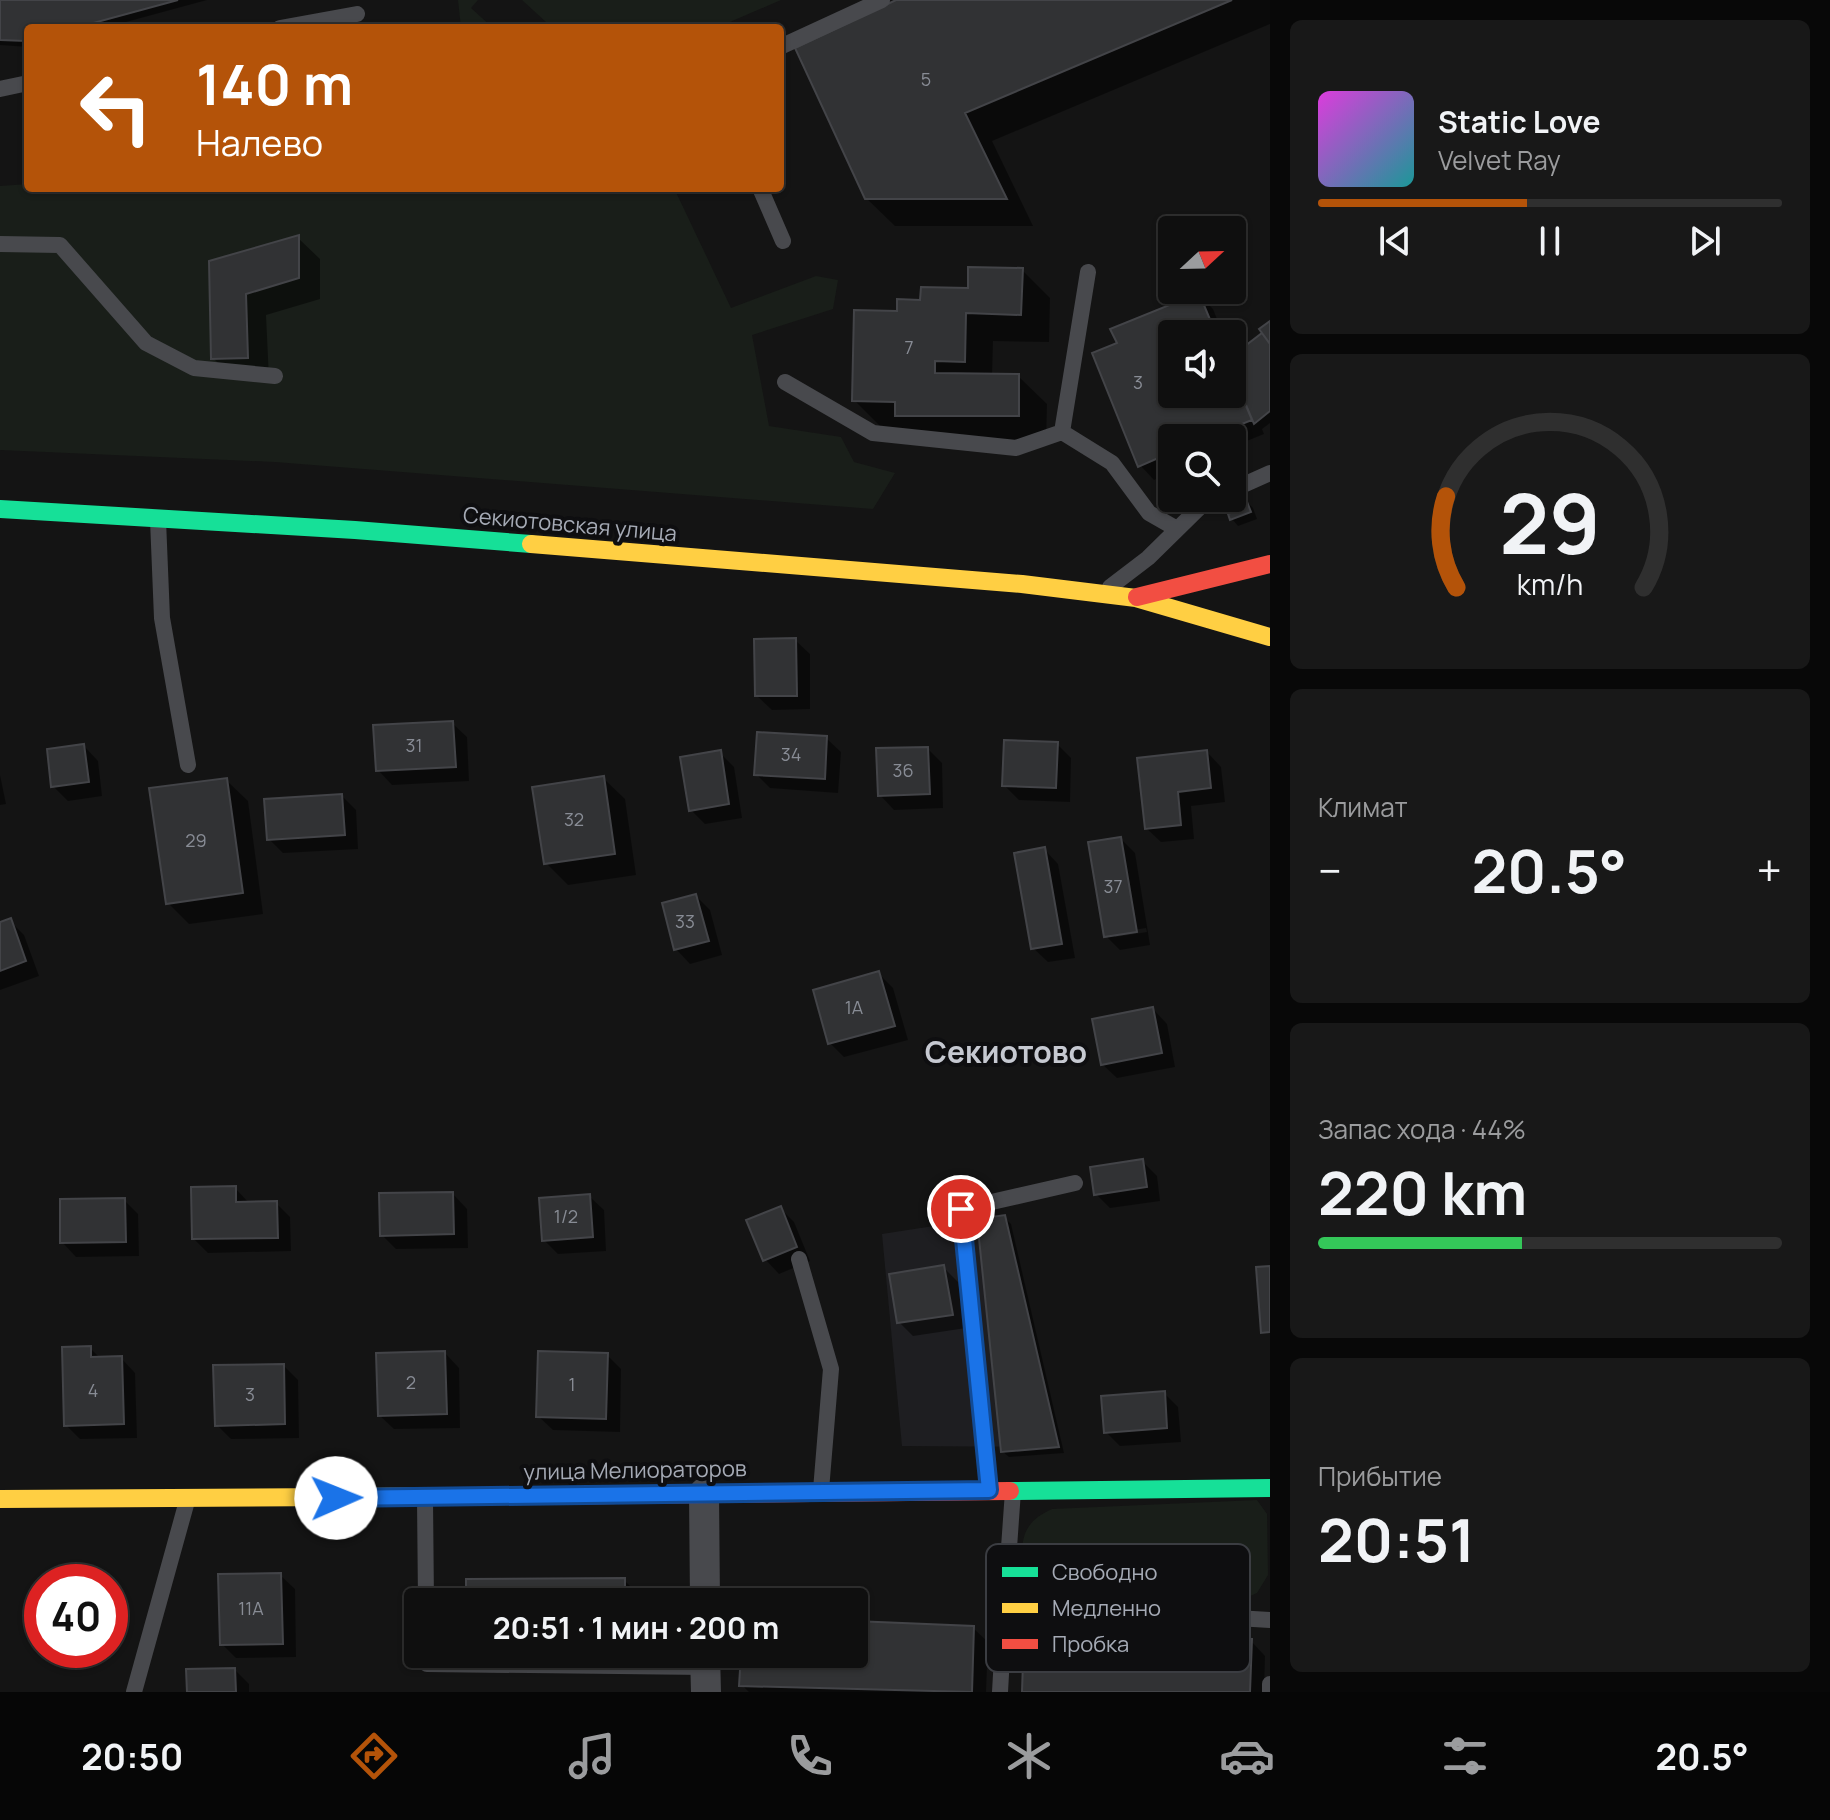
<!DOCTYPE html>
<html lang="ru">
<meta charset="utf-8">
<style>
body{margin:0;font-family:Manrope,sans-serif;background:#181818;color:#f1f3f6;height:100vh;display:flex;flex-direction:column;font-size:30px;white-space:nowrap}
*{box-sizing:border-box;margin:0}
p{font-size:26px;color:#9b9c9e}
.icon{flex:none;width:44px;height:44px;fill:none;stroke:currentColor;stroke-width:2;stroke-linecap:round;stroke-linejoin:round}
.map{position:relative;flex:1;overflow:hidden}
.details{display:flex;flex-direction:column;gap:20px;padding:20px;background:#080808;width:560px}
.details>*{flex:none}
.guide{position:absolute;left:24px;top:24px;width:760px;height:168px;border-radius:8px;box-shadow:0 2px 6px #0004,0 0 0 2px #2f2f2f;background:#b45309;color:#fff;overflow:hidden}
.needle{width:52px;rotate:68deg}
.tools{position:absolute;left:1158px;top:216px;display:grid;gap:16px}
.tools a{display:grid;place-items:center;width:88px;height:88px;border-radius:8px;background:#0f0f0f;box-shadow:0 2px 6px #0004,0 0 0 2px #2f2f2f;font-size:40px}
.speed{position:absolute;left:24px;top:1564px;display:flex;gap:16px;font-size:40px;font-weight:700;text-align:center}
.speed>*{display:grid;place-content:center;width:104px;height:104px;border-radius:50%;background:#0f0f0f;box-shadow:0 2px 6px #0004,0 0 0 2px #2f2f2f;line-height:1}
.speed .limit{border:12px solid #d22;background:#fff;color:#111}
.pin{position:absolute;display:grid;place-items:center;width:68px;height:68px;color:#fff;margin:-34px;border:4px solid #fff;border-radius:50%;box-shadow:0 2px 8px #0007}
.me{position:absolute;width:88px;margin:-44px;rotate:89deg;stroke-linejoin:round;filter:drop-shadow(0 0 6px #0008)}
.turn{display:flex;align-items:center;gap:28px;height:168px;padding:0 40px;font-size:36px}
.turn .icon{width:104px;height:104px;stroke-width:2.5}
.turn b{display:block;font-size:56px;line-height:68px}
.big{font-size:60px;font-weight:700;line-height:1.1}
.details .widget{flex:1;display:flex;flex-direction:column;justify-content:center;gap:12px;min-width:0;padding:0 28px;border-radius:12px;background:#181818}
.details .dial{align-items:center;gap:0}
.dial svg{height:208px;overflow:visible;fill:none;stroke:#2f2f2f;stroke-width:7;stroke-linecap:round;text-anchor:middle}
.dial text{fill:#f1f3f6;stroke:none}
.song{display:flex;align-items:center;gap:24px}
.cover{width:96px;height:96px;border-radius:12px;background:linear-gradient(135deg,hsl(300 70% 55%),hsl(180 70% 35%))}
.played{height:8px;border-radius:4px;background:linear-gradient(90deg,#b45309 45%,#2f2f2f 45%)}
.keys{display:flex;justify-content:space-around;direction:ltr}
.heat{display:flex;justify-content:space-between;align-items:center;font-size:44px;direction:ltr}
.charge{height:12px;border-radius:6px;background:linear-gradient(90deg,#34c759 44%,#2f2f2f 0)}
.trip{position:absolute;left:404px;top:1588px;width:464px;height:80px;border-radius:8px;background:#0f0f0f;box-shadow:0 2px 6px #0004,0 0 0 2px #2f2f2f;font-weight:700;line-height:80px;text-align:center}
.menu{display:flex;height:128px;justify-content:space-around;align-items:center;background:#060606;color:#9b9c9e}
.menu .icon{width:56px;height:56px}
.menu .selected{color:#b45309}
.menu b{font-size:36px;color:#f1f3f6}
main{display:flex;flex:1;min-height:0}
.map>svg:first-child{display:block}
.built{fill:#1e1e21}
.green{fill:#191e19}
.shadow{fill:#0007;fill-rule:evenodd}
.building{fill:#313234;stroke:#434448;stroke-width:2}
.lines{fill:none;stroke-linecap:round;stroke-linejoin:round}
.lane{stroke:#48494d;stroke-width:16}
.street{stroke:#48494d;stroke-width:30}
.fast{stroke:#16e098;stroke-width:18}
.slow{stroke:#ffcf43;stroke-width:18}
.jam{stroke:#f24e42;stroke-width:18}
.route-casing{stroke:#114b97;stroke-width:20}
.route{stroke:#1a73e8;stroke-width:14}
.labels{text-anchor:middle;stroke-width:8;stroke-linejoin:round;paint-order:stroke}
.number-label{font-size:18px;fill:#888c95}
.street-label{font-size:22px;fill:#a5aab5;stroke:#0e0e10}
.district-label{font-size:30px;font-weight:bold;fill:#c6c9d1;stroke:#0e0e10}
.key{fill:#0e0e10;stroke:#3b3d42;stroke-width:2}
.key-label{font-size:22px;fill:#a5aab5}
</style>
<main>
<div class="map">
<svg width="1270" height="1692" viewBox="0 0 1270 1692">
<rect width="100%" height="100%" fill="#141414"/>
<path class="built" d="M1005 1215 1059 1447 902 1446 882 1234Z"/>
<path class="green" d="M458 0H478L471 8 493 28H461Z
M522 0H781L716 28H541L546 22Z
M28 184V188H674L731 308 816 276 838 280 833 309 752 335 769 426 841 437 854 462 895 473 873 509 275 462 0 450V186Z
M1257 1500 1267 1514 1268 1575 1257 1593 1232 1604 1043 1599 1029 1591 1021 1582C1023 1546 1016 1525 1052 1509Z"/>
<path class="shadow" d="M0 0H207L104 28H28V47L0 45Z
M900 0H1270V24L992 141 1033 226H895L866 198Z
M298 238 320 259V299L266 315 269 379 235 380 213 358 211 263Z
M1022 270 1050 298 1049 342 993 341 992 376H1018L1047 404 1046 444 882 428 854 400 899 313 922 302 970 291Z
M1199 295 1213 309 1223 334H1172V394H1232V356L1233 358 1270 342V423L1262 429 1264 434 1232 447V438H1172V472L1154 480 1140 465 1119 344Z
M1246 501 1253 508 1257 519 1238 526 1232 519Z
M795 640 810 654V709L772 710 757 696Z
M452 723 467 737 469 781 392 785 378 770Z
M826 738 841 752 838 793 770 788 756 774Z
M1057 744 1071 758 1070 802 1019 800 1004 785Z
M84 746 98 761 102 796 68 801 53 786Z
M928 749 942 763 943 808 894 810 880 795Z
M1207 752 1221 767 1225 802 1191 806 1194 839 1161 842 1146 828Z
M720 753 734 767 742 818 705 824 691 810Z
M0 775 6 804 0 805Z
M603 778 625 799 636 875 568 885 546 863Z
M226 780 248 801 263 914 189 924 168 903Z
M342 796 356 810 358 849 283 853 269 839Z
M1121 839 1135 853 1150 945 1120 950 1106 936ZM1146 928 1147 932 1115 937V933Z
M1044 849 1058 864 1075 958 1048 962 1033 948Z
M696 896 710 910 722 955 690 964 676 949Z
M10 921 24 935 39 976 0 990V924Z
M879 974 893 988 908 1040 844 1057 830 1043Z
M1153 1009 1167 1024 1175 1067 1117 1078 1102 1064Z
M1142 1161 1157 1176 1160 1201 1110 1208 1096 1194Z
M235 1188 250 1204 276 1203 290 1217 291 1251 208 1253 194 1239Z
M453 1194 467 1209 468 1248 396 1249 382 1235Z
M589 1196 604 1210 606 1251 558 1254 544 1240Z
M124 1200 138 1214 139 1256 76 1257 62 1242Z
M780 1208 794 1222 810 1261 779 1274 765 1259Z
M1004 1217 1011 1224 1064 1453 1009 1457 1002 1451Z
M944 1268 958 1282 966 1328 913 1336 899 1322Z
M90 1348 101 1359 121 1358 135 1373 137 1438 80 1439 66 1425Z
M445 1353 459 1368 460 1428 394 1429 379 1415Z
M607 1355 621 1369 620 1432 553 1430 538 1416Z
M284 1366 298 1380 299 1438 231 1439 217 1425Z
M1164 1393 1178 1407 1181 1442 1120 1446 1106 1432Z
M280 1575 295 1589 296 1657 236 1658 222 1644Z
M624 1580 638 1594V1602H468Z
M854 1623 973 1628 988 1642 986 1692H749L742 1685 743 1654H854Z
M1251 1641 1265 1656 1264 1692H1024Z
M482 1654H576L483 1655Z
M235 1670 249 1684V1692H189Z"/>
<path class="building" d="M0 0H178L75 28H28L26 41 0 40Z
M896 0H1232L965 113 1007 199H865L795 48Z
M299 235V278L246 294 248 358 211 359 209 261Z
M968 267 1023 268 1021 315 966 313 965 362 935 361V373L1019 374V416H895V402L852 401 854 310 897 311V299L920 300 921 287 968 288Z
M1199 293 1216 334H1172V394H1232V372L1252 420 1207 438H1172V452L1138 467 1092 353 1117 343 1110 329Z
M1270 321V344L1259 329Z
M1262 333 1270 344V411L1254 424 1232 372V356Z
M1246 499 1251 512 1230 520 1228 514 1237 511 1234 503Z
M796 638 797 696H755L754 639Z
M453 721 456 767 376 771 373 725Z
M757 732 827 736 825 779 754 775Z
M1004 740 1058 742 1056 788 1002 786Z
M84 744 89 782 51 787 47 749Z
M928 747 930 794 878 796 876 748Z
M721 750 729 804 689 811 680 757Z
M1207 750 1211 788 1178 792 1181 825 1145 829 1137 758Z
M604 776 615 854 544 864 532 787Z
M227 778 243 893 166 904 149 788Z
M342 794 345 835 267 840 264 799Z
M1121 837 1137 932 1104 937 1088 842Z
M1045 847 1062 944 1031 949 1014 853Z
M696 894 709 941 674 950 662 903Z
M11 918 26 961 0 971V922Z
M879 971 895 1026 828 1044 813 990Z
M1153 1007 1162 1053 1101 1065 1092 1019Z
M1143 1159 1147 1187 1094 1195 1090 1167Z
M236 1186V1202L277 1201 278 1238 192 1239 191 1187Z
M453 1192 454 1234 380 1236 379 1193Z
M590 1194 593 1237 542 1241 539 1198Z
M125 1198 126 1242 60 1243V1199Z
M781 1206 797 1247 763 1261 746 1220Z
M1005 1215 1059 1447 1001 1452 977 1219Z
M944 1265 953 1315 897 1323 889 1274Z
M1270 1266V1332L1261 1333 1256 1267Z
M91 1346V1357L122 1356 124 1424 64 1426 62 1347Z
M445 1351 447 1414 378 1416 376 1353Z
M538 1351 608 1353 606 1419 536 1417Z
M284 1364 285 1424 215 1426 213 1365Z
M1165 1391 1167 1428 1104 1433 1101 1396Z
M281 1573 283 1644 220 1645 218 1574Z
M625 1578V1602H466V1579Z
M854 1621 974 1626 972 1692 739 1686 741 1654H854Z
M1024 1632 1252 1639 1250 1692H1022Z
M235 1668 236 1692H187L186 1669Z"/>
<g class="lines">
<path class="lane" d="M280 28 357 14
M780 47 882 0
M0 89 28 83
M760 188 783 241
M0 244 60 245 146 343 194 368 275 376
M1088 272 1062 432 1112 463 1149 513 1177 529
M785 382 873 433 1016 448 1062 432
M1232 490 1270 473
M158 520 162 618 188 765
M1110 587 1148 558 1203 504 1215 498
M799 1259 831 1369 821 1490
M989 1489 961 1209 1075 1183
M1013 1491 1005 1604 1270 1620
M425 1500 426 1602
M426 1654 427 1664 706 1667
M134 1692 187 1501
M1000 1692 1005 1604
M1270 1692V1684"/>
<path class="street" d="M704 1493 705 1602
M705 1654 706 1692"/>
<path class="fast" d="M0 509 355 530 531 544
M1010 1491 1270 1488"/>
<path class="slow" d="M531 544 1022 584 1136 598 1270 637
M0 1499 520 1496"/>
<path class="jam" d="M1137 597 1270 564
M520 1496 1010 1491"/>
</g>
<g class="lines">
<defs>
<path id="route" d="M336 1498 989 1490 961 1209"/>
</defs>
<use href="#route" class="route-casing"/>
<use href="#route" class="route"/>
</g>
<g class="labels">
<g class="number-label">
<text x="926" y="86">5</text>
<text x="909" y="354">7</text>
<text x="1138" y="389">3</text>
<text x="414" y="752">31</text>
<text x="791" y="761">34</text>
<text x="903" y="777">36</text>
<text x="574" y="826">32</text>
<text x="196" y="847">29</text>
<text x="1113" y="893">37</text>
<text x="685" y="928">33</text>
<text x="854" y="1014">1А</text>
<text x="566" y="1223">1/2</text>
<text x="411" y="1389">2</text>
<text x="572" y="1391">1</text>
<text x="93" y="1397">4</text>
<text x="250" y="1401">3</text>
<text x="251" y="1615">11А</text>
</g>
<g class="street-label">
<text transform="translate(570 524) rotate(5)" y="8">Секиотовская улица</text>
<text transform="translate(635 1470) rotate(-1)" y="8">улица Мелиораторов</text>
</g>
<g class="district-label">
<text x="1006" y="1063">Секиотово</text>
</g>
</g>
<rect x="986" y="1544" width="264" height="128" rx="12" class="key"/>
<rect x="1002" y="1567" width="36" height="10" fill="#16e098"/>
<rect x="1002" y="1603" width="36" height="10" fill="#ffcf43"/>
<rect x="1002" y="1639" width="36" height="10" fill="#f24e42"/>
<g class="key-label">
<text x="1052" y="1580">Свободно</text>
<text x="1052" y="1616">Медленно</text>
<text x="1052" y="1652">Пробка</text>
</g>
</svg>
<div class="tools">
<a><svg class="needle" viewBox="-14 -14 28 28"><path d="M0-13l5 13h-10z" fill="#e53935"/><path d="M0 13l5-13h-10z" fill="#9b9c9e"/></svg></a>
<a><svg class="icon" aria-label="sound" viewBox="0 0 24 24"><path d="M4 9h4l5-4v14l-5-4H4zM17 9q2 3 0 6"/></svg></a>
<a><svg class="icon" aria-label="search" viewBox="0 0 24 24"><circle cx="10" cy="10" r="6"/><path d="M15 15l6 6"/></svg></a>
</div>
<div class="speed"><div class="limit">40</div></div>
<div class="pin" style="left:961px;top:1209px;background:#d93025"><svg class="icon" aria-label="arrive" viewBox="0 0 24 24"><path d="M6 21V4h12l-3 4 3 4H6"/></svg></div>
<svg class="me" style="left:336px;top:1498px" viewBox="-20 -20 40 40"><circle r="19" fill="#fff"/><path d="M0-13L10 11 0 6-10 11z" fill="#1a73e8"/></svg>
<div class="trip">20:51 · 1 мин · 200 m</div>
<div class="guide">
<div class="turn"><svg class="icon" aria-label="left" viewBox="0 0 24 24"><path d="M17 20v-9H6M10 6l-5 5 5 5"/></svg><div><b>140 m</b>Налево</div></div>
</div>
</div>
<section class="details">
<div class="widget">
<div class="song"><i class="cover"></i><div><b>Static Love</b><p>Velvet Ray</p></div></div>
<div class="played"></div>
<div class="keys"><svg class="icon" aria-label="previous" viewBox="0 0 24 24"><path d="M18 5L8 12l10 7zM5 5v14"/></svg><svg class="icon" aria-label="pause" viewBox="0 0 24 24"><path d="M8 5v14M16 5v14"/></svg><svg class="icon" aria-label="next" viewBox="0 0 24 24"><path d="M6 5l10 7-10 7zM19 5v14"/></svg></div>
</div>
<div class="widget dial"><svg viewBox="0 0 100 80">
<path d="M14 69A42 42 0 1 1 86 69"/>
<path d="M14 69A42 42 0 0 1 10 34" stroke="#b45309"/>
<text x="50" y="56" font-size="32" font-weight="700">29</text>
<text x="50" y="72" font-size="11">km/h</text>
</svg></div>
<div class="widget"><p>Климат</p>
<div class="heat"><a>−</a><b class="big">20.5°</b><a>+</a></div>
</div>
<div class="widget"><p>Запас хода · 44%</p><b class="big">220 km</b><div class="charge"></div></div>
<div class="widget"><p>Прибытие</p><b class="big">20:51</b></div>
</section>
</main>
<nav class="menu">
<b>20:50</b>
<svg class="icon selected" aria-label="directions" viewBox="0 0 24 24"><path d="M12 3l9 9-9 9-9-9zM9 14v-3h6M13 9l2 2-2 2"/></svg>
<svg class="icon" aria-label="music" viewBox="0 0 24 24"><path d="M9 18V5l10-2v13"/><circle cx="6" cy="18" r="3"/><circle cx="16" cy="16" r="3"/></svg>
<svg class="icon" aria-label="phone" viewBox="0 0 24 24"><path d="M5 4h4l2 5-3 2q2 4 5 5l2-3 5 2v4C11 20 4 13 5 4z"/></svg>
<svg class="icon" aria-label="climate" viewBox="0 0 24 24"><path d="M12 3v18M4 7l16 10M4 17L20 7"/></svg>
<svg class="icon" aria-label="car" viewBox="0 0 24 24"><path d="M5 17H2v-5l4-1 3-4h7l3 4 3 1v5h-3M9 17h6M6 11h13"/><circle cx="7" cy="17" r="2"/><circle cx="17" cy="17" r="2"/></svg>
<svg class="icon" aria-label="filters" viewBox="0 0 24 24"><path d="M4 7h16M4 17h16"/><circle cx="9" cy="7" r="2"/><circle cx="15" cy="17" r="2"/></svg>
<b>20.5°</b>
</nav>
